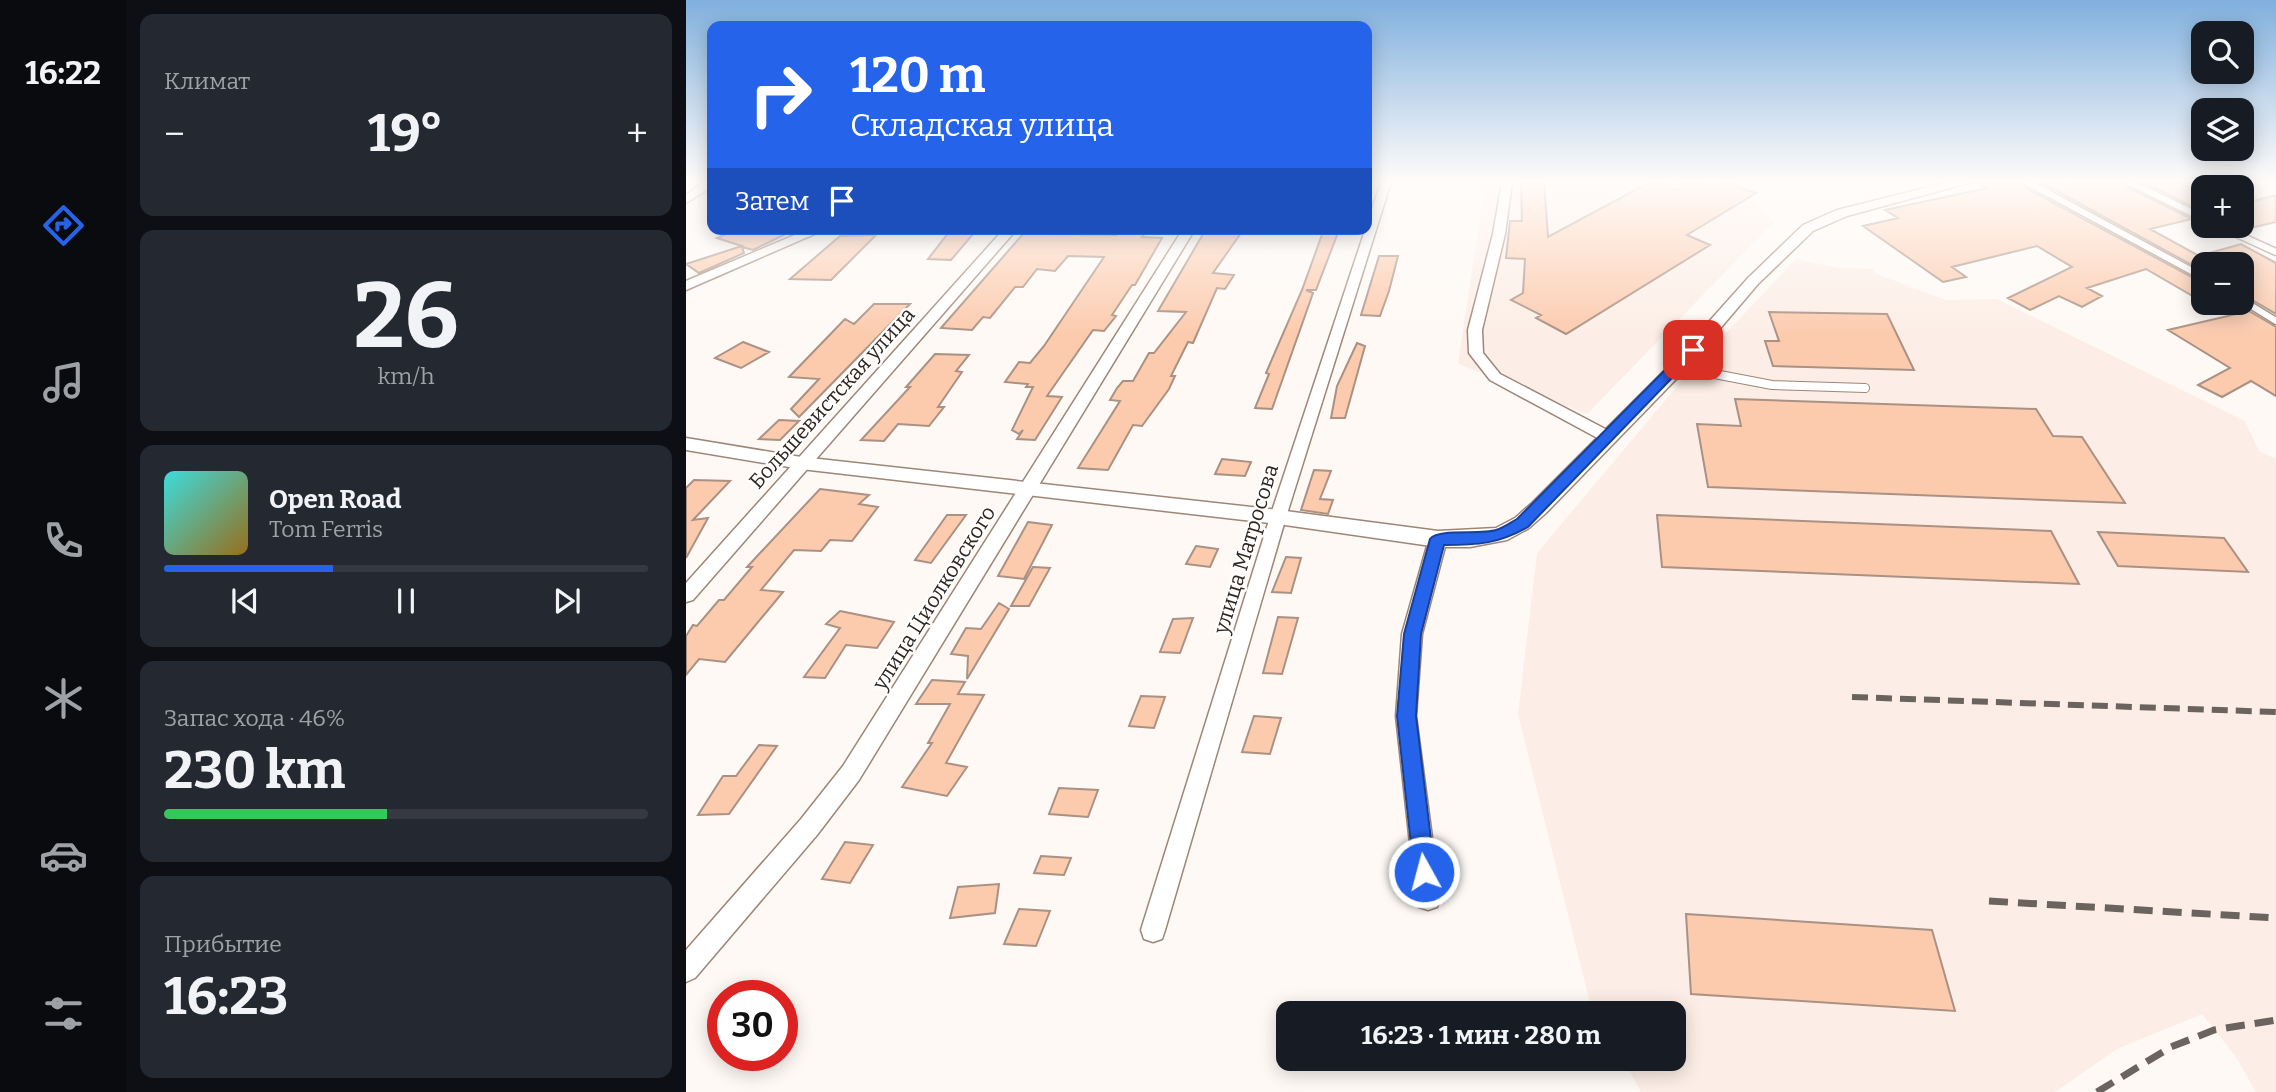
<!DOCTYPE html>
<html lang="ru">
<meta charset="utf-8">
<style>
body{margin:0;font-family:Bitter,serif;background:#242831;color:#f1f3f6;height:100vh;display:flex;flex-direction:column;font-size:26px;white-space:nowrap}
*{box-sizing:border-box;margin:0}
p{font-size:23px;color:#9ea1a6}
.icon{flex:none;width:38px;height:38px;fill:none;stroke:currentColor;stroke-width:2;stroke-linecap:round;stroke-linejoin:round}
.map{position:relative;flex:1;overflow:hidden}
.sheet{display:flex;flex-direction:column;gap:14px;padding:14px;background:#0d0f14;width:560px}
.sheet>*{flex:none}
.top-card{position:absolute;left:21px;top:21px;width:665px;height:214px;border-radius:14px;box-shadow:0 4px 18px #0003;background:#2563eb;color:#fff;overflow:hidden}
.fabs{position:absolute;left:1505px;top:21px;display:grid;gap:14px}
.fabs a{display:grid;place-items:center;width:63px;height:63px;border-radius:14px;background:#171b24;box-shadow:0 4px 18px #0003;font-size:35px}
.speed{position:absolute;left:21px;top:980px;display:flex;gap:14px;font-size:35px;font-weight:700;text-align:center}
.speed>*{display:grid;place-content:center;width:91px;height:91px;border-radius:50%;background:#171b24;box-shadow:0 4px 18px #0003;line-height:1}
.speed .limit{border:10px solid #d22;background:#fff;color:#111}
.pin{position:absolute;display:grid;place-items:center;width:60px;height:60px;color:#fff;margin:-30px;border-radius:14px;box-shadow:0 4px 10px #0006}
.me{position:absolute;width:77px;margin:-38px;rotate:353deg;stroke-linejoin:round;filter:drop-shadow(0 0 5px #0008)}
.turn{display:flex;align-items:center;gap:24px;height:147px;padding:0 28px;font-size:32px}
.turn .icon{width:91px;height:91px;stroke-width:2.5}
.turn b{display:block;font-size:49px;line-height:60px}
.then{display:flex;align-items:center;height:66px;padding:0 28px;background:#0003;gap:14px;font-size:26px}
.big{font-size:52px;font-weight:700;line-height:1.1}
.sheet .card{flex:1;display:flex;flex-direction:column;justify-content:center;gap:10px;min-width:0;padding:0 24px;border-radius:14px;background:#242831}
.sheet .dial{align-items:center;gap:0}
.dial b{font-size:91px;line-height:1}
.song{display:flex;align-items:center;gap:21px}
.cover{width:84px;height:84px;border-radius:10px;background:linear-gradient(135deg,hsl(180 70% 55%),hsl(40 70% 35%))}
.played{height:7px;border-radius:4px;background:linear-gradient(90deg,#2563eb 35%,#363941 35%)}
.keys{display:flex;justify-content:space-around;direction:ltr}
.heat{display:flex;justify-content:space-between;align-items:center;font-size:38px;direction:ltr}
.charge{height:10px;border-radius:5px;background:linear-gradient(90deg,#34c759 46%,#363941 0)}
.trip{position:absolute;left:590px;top:1001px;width:410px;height:70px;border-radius:14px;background:#171b24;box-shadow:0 4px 18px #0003;font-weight:700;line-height:70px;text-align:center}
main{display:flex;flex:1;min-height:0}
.tab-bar{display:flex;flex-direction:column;width:126px;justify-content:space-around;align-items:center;background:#090b0e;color:#9ea1a6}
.tab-bar .icon{width:49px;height:49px}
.tab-bar .on{color:#2563eb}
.tab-bar b{font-size:32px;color:#f1f3f6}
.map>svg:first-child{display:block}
.built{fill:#fceee6}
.building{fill:#fccbae;stroke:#aa9183;stroke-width:2}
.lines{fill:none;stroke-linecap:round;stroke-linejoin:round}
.service-far1-casing{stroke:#9e8677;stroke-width:9}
.service-casing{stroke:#9e8677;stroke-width:10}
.minor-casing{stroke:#9e8677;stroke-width:3}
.tertiary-casing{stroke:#9e8677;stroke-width:3}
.service-far1{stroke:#fff;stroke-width:6}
.service{stroke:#fff;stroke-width:8}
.minor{fill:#fff;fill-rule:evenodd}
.tertiary{fill:#fff;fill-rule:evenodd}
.rail-far1{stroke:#6b635e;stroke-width:6;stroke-dasharray:16 8;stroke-linecap:butt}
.rail{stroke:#6b635e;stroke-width:7;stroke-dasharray:19 10;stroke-linecap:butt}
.route{fill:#2563eb;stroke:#184099;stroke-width:2}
.labels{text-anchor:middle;stroke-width:5;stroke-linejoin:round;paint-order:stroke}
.street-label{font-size:21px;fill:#2f2620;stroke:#fff}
</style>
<main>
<nav class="tab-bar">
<b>16:22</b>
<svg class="icon on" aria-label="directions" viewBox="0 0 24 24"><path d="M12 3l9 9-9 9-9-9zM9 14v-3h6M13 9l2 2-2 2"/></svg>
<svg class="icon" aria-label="music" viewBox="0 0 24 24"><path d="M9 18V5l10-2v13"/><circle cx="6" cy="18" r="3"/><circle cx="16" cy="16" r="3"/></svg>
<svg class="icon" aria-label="phone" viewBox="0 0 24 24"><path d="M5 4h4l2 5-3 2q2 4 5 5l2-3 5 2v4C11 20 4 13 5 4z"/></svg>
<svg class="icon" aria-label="climate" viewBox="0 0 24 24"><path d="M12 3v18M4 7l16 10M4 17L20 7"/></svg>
<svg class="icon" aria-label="car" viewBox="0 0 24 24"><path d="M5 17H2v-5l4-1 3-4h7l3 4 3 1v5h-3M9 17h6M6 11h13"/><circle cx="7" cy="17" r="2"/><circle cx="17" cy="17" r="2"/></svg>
<svg class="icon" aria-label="filters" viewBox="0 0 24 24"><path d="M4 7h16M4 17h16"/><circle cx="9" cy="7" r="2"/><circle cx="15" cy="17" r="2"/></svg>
</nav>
<section class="sheet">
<div class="card"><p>Климат</p>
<div class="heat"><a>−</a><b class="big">19°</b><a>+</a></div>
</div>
<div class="card dial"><b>26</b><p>km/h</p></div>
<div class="card">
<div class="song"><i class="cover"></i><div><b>Open Road</b><p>Tom Ferris</p></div></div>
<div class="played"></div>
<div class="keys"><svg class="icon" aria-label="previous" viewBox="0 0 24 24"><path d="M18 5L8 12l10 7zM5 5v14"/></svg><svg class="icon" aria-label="pause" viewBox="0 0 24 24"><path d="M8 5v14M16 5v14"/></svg><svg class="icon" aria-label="next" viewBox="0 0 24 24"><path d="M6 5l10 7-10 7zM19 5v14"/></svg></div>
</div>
<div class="card"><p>Запас хода · 46%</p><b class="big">230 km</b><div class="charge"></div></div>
<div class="card"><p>Прибытие</p><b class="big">16:23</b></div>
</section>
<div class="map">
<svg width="1590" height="1092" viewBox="0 0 1590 1092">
<rect width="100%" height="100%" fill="#fef9f5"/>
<path class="built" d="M799 182H1049L1088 222 901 414 772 364Z
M1110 259 1152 268 1189 269 1188 273 1260 300 1311 299 1559 421 1573 451 1590 459V1092H1570L1550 1057 1516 1014 1431 1049 1369 1092H955L937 1059H987V1013H911L903 999 832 714 851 553 1004 371Z"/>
<path class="building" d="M835 182H858L862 237 964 182H975L993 189 997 182 1029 185 1040 182 1070 193 1001 235 1024 245 880 334 850 318 855 315 825 300 837 293 839 259 820 258 824 221H836Z
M1291 182H1335L1338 187 1517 283V302L1460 269 1401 288 1416 296 1396 307 1373 296 1344 310 1322 298 1386 267 1351 246 1266 267 1280 277 1257 282 1177 226 1212 218 1199 210 1301 188Z
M1354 182H1374L1380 185 1394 182H1437L1441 187 1506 219 1464 229 1513 256 1555 244 1590 263V314L1556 294V264H1517V271Z
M1457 182H1494L1517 194V212Z
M1590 195V222L1556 230V204Z
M52 229H110L67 250 56 247 58 253 13 273 0 264 56 246 31 238Z
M520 229 555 233 527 273 548 275 539 289 531 288 507 343 502 342 485 376H489L483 389 456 426 447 425 422 470 392 468 434 401 424 400 431 388 437 381H447L463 353H468L500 312 472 311Z
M638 229 653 230 630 290H620L627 293 586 409 569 408 583 374 580 373 616 290Z
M434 230 461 231 456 237 476 238 449 285H446L426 315 430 316 418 331 407 330 361 396 376 397 349 440 331 439 337 430 333 434 326 430 347 387H340L342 384 319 382 333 362 344 363 358 346 418 257 382 256 369 271 351 269 337 287H329L304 318 297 317 286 330 255 328 337 234 430 235Z
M263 232 288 233 265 260 242 259Z
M190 235 145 280 104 279 154 236Z
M693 256H712L703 291 694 316 675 315Z
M188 304H224L113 417 105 409 133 379 103 377 159 319 168 324Z
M1563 311 1590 327V396L1565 381 1536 397 1512 385 1544 368 1482 330Z
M1083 312 1201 314 1228 370 1087 366 1079 341H1093Z
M57 342 83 352 55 368 29 358Z
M671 343 679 346 659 418H645L651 386Z
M249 354 283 355 270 371 276 372 252 407H258L243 426 212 424 198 441 175 440 224 387H220Z
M1049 399 1350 409 1367 436 1396 437 1439 503 1022 487 1011 424 1055 426Z
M93 420 113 421 94 440 73 439Z
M536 459 565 462 559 476 529 474Z
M628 470 645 471 634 499 647 500 642 514 615 510Z
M8 480 44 481 7 520 22 518 0 558V488Z
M134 489 183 495 173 504 192 507 166 541 144 540 135 551 108 550 75 590 97 592 39 662 13 659 0 675V636L7 625 11 626 33 600H38L66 567H61Z
M261 515H280L245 563 229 560Z
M971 515 1365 531 1393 584 976 567Z
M342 522 366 525 338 579 312 576Z
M1412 532 1538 538 1562 572 1432 566Z
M510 546 532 549 524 567 500 564Z
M600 557 615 558 605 593 586 592Z
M347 567 364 568 343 606H325Z
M313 603 323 609 281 679 282 656 265 654 280 628 295 629Z
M154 611 208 622 191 648 160 645 139 678 118 677 154 628 140 624Z
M592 617 612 618 596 674 577 673Z
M507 618 494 653 474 652 487 619Z
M246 680 279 682 272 694 298 695 260 763 281 767 261 796 216 787 246 743H242L264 704H230Z
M455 696 479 697 468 728 443 726Z
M568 716 595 718 584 754 556 752Z
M73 745 91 746 43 814 12 815 37 776H50Z
M373 788 412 790 402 817 363 814Z
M159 842 187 845 164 883 136 879Z
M355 856 385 858 378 875 348 873Z
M313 884 309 913 264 918 272 887Z
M333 909 364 911 350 946 318 944Z
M1000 914 1246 930 1269 1011 1005 994Z"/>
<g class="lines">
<defs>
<path id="service-far1" d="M1341 182 1517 277
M1443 182 1517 218
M1533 226 1590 252
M1556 300 1590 321"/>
<path id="service" d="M992 367 1086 385 1179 388"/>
<path id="minor" d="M18 182H26V187L0 203V195Z
M695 182H705L600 517 479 930 476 939 467 942 458 939 455 930 584 517Z
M816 182H826L819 234 796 330 797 353 814 374 927 433 930 437 927 441H917L804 380 783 353 782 330 807 234Z
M123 229H140L0 290V281Z
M318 229H331L7 600 0 602V583Z
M497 229H509L173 780 131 835 9 978 0 982V950L115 819 157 766Z
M752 533 758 535 761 539 736 634 730 716 754 898 751 907 742 910 733 907 730 898 710 716 716 634 743 539 746 535Z"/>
<path id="tertiary" d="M1263 182H1286L1161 216 1127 231 1072 284 998 371 860 513 843 528 821 540 784 547H752L592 524 115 469 0 450V438L115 457 592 510 752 531 810 528 829 518 846 503 986 363 1062 278 1117 225 1151 210Z"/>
</defs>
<use href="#service-far1" class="service-far1-casing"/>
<use href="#service" class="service-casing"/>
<use href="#minor" class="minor-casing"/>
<use href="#tertiary" class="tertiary-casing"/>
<use href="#service-far1" class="service-far1"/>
<use href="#service" class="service"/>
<use href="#minor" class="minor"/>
<use href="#tertiary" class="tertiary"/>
<path class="rail-far1" d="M1166 697 1590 712"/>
<path class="rail" d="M1303 901 1590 918
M1411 1092 1485 1047 1528 1030 1590 1020"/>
</g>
<linearGradient id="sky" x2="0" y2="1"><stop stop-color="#80b0de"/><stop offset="0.54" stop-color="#fffcfa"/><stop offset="1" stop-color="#fffcfa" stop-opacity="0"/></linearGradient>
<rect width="1590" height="335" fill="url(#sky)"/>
<path class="route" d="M1007 346 1011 347V352L842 527C812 544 792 545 758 545L735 634 730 716 749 872 746 880 738 883 731 880 728 872 711 716 718 634 744 539C752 528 794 535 810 530 817 528 824 523 831 519L1002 347Z"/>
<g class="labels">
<g class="street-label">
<text transform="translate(146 398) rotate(-48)" y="7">Большевистская улица</text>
<text transform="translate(560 549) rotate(-73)" y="7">улица Матросова</text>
<text transform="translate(248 598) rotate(-58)" y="7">улица Циолковского</text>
</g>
</g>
</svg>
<div class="fabs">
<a><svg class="icon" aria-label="search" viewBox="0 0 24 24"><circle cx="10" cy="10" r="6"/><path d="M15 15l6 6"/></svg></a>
<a><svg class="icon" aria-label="layers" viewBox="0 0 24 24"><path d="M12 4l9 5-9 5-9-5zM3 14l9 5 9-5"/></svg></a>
<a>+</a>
<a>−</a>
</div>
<div class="speed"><div class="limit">30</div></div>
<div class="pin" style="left:1007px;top:350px;background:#d93025"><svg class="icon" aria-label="arrive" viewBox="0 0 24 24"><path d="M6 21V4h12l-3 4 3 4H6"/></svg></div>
<svg class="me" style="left:738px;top:872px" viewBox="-20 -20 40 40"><circle r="17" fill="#2563eb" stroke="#fff" stroke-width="3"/><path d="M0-11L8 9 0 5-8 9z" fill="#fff"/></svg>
<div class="trip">16:23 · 1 мин · 280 m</div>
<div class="top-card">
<div class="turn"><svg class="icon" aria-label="right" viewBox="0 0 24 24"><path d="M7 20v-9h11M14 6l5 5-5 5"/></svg><div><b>120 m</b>Складская улица</div></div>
<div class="then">Затем<svg class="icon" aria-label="arrive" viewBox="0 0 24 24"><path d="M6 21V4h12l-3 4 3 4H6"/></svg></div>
</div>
</div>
</main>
